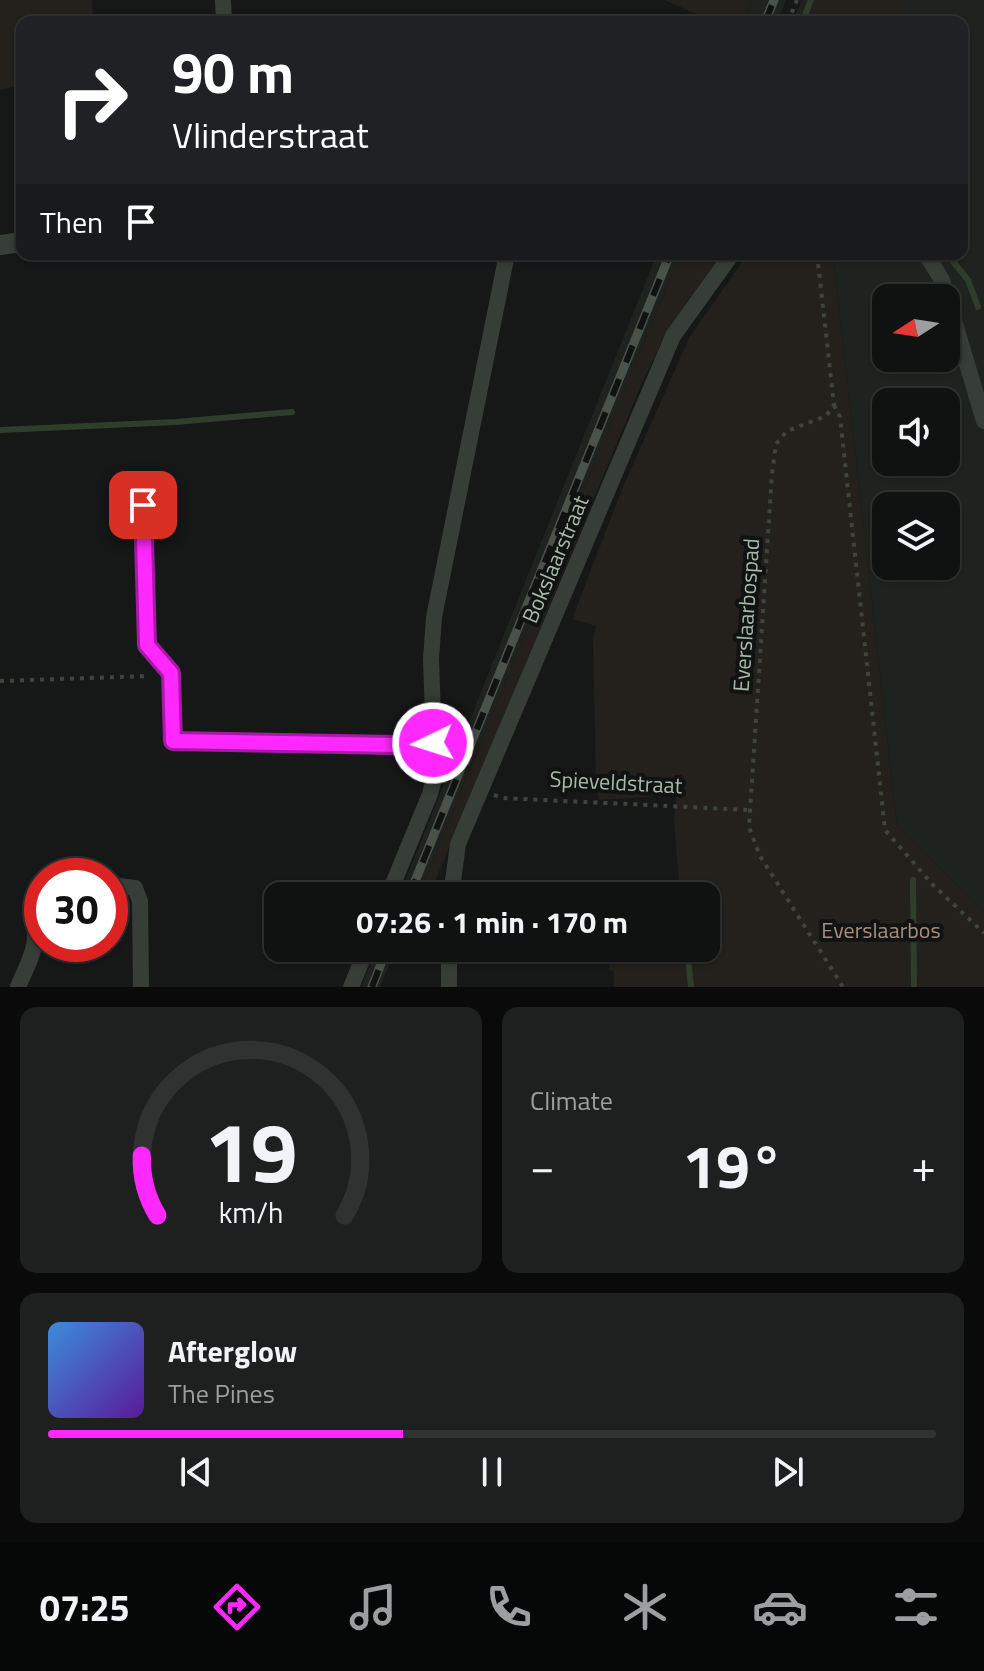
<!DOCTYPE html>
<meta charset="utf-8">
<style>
body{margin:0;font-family:"Titillium Web",sans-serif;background:#1e201f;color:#f1f3f6;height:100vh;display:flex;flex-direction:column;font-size:30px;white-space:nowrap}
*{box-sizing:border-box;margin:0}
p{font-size:26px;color:#9c9e9f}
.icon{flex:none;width:44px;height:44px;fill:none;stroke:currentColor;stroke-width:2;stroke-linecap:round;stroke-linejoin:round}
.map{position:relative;height:987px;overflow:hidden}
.side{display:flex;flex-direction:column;gap:20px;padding:20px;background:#090a09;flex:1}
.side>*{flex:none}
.hud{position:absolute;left:16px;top:16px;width:952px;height:244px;border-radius:16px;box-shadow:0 2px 6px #0004,0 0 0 2px #303231;background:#202124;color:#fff;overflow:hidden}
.needle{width:52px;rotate:258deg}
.tools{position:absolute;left:872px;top:284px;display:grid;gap:16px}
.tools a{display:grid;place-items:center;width:88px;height:88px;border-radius:16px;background:#101211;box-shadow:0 2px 6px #0004,0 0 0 2px #303231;font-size:40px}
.speed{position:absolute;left:24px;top:858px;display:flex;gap:16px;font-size:40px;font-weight:700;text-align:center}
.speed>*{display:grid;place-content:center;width:104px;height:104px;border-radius:50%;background:#101211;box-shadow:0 2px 6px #0004,0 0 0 2px #303231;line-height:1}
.speed .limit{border:12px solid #d22;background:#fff;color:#111}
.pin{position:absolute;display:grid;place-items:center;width:68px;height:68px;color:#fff;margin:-34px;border-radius:16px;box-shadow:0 4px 12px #0006}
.me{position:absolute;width:88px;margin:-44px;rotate:266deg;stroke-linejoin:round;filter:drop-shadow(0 0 6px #0008)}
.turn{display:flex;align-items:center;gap:28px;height:168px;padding:0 24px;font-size:36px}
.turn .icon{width:104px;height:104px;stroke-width:2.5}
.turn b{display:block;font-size:56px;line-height:68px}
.then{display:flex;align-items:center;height:76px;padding:0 24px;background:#0003;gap:16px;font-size:30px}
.big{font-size:60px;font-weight:700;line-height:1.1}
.side .tile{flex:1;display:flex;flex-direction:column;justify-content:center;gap:12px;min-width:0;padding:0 28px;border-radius:16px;background:#1e201f}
.side .dial{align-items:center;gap:0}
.dial svg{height:208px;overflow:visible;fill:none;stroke:#303231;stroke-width:7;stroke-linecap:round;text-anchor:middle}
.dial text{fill:#f1f3f6;stroke:none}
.song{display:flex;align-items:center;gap:24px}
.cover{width:96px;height:96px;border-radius:12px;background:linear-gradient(135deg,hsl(210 70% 55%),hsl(270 70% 35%))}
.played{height:8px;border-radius:4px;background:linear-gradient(90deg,#ff28ff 40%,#303231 40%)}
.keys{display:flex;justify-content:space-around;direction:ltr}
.heat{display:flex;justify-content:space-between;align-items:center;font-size:44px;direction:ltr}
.side .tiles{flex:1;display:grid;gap:20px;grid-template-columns:1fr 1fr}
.tile:last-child{grid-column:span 2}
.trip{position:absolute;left:264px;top:882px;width:456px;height:80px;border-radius:16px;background:#101211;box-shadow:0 2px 6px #0004,0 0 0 2px #303231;font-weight:700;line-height:80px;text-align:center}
.tabs{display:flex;height:128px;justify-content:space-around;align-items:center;background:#060707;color:#9c9e9f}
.tabs .icon{width:56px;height:56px}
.tabs .on{color:#ff28ff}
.tabs b{font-size:36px;color:#f1f3f6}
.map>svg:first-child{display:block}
.built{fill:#1f2320;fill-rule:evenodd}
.green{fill:#24201c}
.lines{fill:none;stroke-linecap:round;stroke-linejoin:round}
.stream{stroke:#2f3e2b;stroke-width:6}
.path{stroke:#3d453d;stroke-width:4;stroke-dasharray:4 6;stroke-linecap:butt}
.minor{stroke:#373e38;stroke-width:16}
.tertiary{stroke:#373e38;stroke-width:20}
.rail-casing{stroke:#4a534a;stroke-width:9}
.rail{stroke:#111312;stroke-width:6;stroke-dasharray:18;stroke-linecap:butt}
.route-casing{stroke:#a61aa6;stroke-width:20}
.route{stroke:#ff28ff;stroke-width:14}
.labels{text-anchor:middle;stroke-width:8;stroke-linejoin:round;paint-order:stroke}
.street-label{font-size:22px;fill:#a7baa7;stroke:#111312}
.park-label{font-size:22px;fill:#a78d7c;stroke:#111312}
</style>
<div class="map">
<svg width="984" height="987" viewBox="0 0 984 987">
<rect width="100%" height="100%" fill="#161817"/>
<path class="built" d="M752 0H786L777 22H743Z
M822 0H984V911L897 826 833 254H962V22H813ZM886 298H946V358H886ZM886 402H946V462H886ZM886 506H946V566H886Z
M657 254H680L418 896H399Z
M377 948H396L380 987H361Z"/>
<path class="green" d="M0 0H92L93 22H22V85L0 90Z
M664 0H752L743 22H716Z
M802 0H905L895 22H792Z
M680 254H723L664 337 641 385 429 896H418Z
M748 254H833L897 826 984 911V987H614V971L609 970 608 948H706V896H660L680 894 674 822 676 795 599 800 596 784 593 639 596 626 572 619 622 489 690 336Z"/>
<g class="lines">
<path class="stream" d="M803 20 811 0
M947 254 968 280 978 307
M0 430 176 422 292 412
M913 880 914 987
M680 895V896
M687 948 691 987"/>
<path class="path" d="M788 22 797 0
M817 254 834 405 826 416 787 431 776 444 772 473 749 827 760 856 843 987
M834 405 840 417 885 830 933 885 984 933
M0 681 150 676
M494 795 503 798 749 810"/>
<path class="minor" d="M223 0 224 22
M926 254 942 280 984 421
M143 505 147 645 171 673 173 741 395 745 433 743
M110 885 135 888 140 901 141 987
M388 896 430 794 435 774 431 659 434 617 507 254
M451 896 458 844 673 336 732 254
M18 987C24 972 34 955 35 939 37 920 28 905 42 890
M351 987 367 948
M449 987V948"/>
<path class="tertiary" d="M0 245 22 242"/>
<defs>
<path id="rail" d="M765 22 774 0
M409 896 670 254
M372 987 387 948"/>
</defs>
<use href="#rail" class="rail-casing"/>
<use href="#rail" class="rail"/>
</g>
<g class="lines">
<defs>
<path id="route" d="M143 505 147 645 171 673 173 741 395 745 433 743"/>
</defs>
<use href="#route" class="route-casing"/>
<use href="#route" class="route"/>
</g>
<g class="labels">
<g class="street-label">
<text transform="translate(555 559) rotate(-67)" y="8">Bokslaarstraat</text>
<text transform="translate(746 615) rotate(-86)" y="8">Everslaarbospad</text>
<text transform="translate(616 782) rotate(3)" y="8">Spieveldstraat</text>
</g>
<g class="park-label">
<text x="881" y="938">Everslaarbos</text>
</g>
</g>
</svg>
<div class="tools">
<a><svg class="needle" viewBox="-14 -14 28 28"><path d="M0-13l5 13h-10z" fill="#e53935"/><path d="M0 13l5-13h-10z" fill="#9c9e9f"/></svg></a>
<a><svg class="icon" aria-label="sound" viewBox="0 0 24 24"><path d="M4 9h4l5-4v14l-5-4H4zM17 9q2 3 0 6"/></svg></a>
<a><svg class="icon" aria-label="layers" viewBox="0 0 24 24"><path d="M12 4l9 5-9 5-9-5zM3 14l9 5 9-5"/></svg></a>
</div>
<div class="speed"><div class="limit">30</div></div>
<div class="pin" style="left:143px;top:505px;background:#d93025"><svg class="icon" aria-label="arrive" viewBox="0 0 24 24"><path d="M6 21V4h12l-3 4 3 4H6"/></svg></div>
<svg class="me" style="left:433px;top:743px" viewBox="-20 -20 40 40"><circle r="17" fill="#ff28ff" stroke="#fff" stroke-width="3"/><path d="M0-11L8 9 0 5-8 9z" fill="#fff"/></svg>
<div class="trip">07:26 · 1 min · 170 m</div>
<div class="hud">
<div class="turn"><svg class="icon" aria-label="right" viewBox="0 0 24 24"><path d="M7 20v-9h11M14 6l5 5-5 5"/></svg><div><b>90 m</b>Vlinderstraat</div></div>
<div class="then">Then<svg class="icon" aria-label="arrive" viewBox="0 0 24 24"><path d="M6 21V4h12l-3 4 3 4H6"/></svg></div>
</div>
</div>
<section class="side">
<div class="tiles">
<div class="tile dial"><svg viewBox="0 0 100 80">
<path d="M14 69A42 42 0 1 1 86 69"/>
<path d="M14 69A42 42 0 0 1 8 46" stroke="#ff28ff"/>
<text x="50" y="56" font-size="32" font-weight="700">19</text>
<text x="50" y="72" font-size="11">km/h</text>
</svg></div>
<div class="tile"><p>Climate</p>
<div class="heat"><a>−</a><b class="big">19°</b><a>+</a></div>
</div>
<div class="tile">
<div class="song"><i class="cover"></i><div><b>Afterglow</b><p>The Pines</p></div></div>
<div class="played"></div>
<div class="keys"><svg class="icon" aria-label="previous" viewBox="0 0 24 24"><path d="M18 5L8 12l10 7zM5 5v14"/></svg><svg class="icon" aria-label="pause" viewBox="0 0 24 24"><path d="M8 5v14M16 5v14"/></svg><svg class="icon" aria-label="next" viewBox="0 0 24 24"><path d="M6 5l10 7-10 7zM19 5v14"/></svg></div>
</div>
</div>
</section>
<nav class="tabs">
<b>07:25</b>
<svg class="icon on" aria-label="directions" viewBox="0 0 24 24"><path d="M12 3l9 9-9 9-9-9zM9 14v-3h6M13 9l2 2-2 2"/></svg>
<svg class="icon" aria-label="music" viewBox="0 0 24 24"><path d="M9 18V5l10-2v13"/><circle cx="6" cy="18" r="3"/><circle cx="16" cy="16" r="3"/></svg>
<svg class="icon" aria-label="phone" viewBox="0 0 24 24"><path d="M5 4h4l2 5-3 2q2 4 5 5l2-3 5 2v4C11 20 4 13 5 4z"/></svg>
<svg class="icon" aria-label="climate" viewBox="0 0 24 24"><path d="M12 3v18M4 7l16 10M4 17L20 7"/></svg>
<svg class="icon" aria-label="car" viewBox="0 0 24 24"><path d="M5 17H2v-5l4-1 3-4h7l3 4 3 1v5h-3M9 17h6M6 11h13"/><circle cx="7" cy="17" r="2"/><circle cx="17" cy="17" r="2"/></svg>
<svg class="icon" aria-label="filters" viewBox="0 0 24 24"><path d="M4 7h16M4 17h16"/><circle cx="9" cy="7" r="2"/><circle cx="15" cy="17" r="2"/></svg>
</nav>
